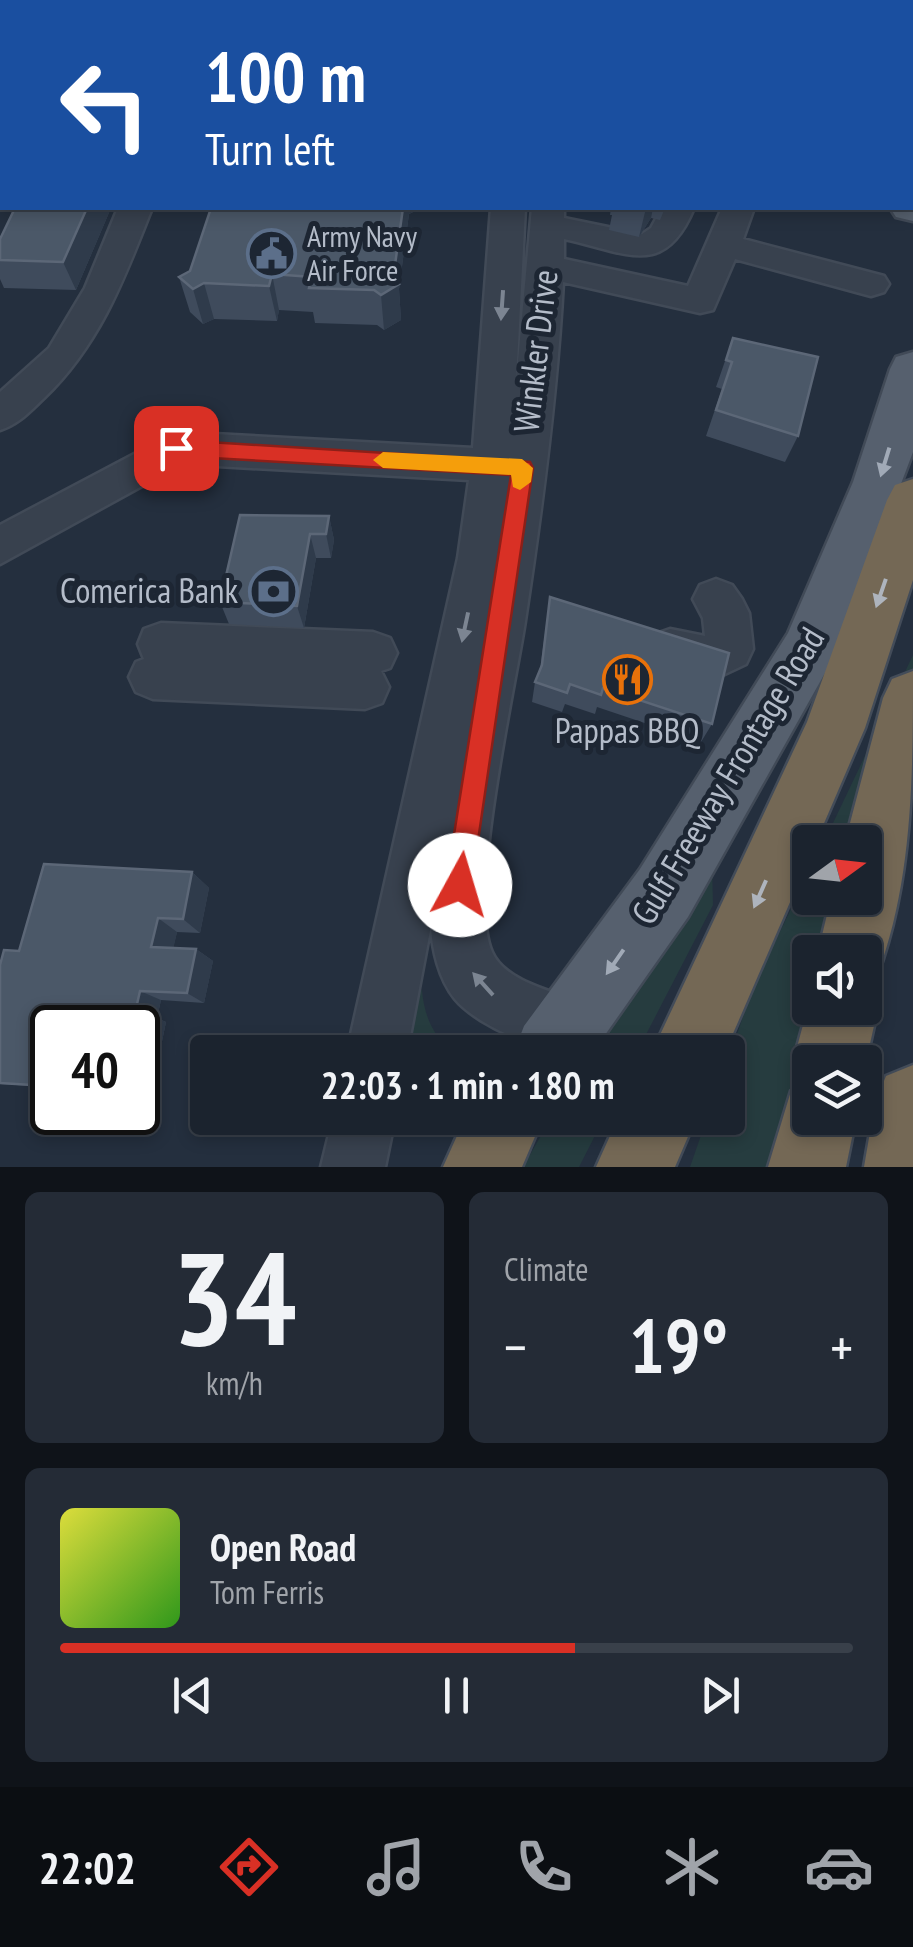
<!DOCTYPE html>
<meta charset="utf-8">
<style>
body{margin:0;font-family:"PT Sans Narrow",sans-serif;background:#242b36;color:#f1f3f6;height:100vh;display:flex;flex-direction:column;font-size:38px;white-space:nowrap}
*{box-sizing:border-box;margin:0}
p{font-size:32px;color:#a0a4aa}
.icon{flex:none;width:55px;height:55px;fill:none;stroke:currentColor;stroke-width:2;stroke-linecap:round;stroke-linejoin:round}
.map{position:relative;height:1167px;overflow:hidden}
.panel{display:flex;flex-direction:column;gap:25px;padding:25px;background:#0f1319;flex:1}
.panel>*{flex:none}
.guide{position:absolute;left:0px;top:0px;width:915px;height:210px;box-shadow:0 5px 15px #0003,0 0 0 2px #39404a;background:#1a4fa0;color:#fff;overflow:hidden}
.needle{width:65px;rotate:75deg}
.buttons{position:absolute;left:792px;top:825px;display:grid;gap:20px}
.buttons a{display:grid;place-items:center;width:90px;height:90px;border-radius:10px;background:#1b232e;box-shadow:0 5px 15px #0003,0 0 0 2px #39404a;font-size:50px}
.speed{position:absolute;left:30px;top:1005px;display:flex;gap:20px;font-size:50px;font-weight:700;text-align:center}
.speed>*{display:grid;place-content:center;width:130px;height:130px;border-radius:50%;background:#1b232e;box-shadow:0 5px 15px #0003,0 0 0 2px #39404a;line-height:1}
.speed .limit{border:5px solid #111;border-radius:15px;background:#fff;color:#111}
.pin{position:absolute;display:grid;place-items:center;width:85px;height:85px;color:#fff;margin:-42px;border-radius:20px;box-shadow:0 5px 15px #0006}
.me{position:absolute;width:110px;margin:-55px;rotate:6deg;stroke-linejoin:round;filter:drop-shadow(0 0 8px #0008)}
.turn{display:flex;align-items:center;gap:35px;height:210px;padding:0 40px;font-size:45px}
.turn .icon{width:130px;height:130px;stroke-width:2.5}
.turn b{display:block;font-size:70px;line-height:85px}
.big{font-size:75px;font-weight:700;line-height:1.1}
.panel .widget{flex:1;display:flex;flex-direction:column;justify-content:center;gap:15px;min-width:0;padding:0 35px;border-radius:15px;background:#242b36}
.panel .dial{align-items:center;gap:0}
.dial b{font-size:130px;line-height:1}
.song{display:flex;align-items:center;gap:30px}
.cover{width:120px;height:120px;border-radius:15px;background:linear-gradient(135deg,hsl(60 70% 55%),hsl(110 70% 35%))}
.played{height:10px;border-radius:5px;background:linear-gradient(90deg,#d93025 65%,#39404a 65%)}
.keys{display:flex;justify-content:space-around;direction:ltr}
.heat{display:flex;justify-content:space-between;align-items:center;font-size:55px;direction:ltr}
.panel .tiles{flex:1;display:grid;gap:25px;grid-template-columns:1fr 1fr}
.widget:last-child{grid-column:span 2}
.trip{position:absolute;left:190px;top:1035px;width:555px;height:100px;border-radius:10px;background:#1b232e;box-shadow:0 5px 15px #0003,0 0 0 2px #39404a;font-weight:700;line-height:100px;text-align:center}
.dock{display:flex;height:160px;justify-content:space-around;align-items:center;background:#0b0e12;color:#a0a4aa}
.dock .icon{width:70px;height:70px}
.dock .active{color:#d93025}
.dock b{font-size:45px;color:#f1f3f6}
.map>svg:first-child{display:block}
.green{fill:#263c3f;fill-rule:evenodd}
.lines{fill:none;stroke-linecap:round;stroke-linejoin:round}
.minor-casing{stroke:#414a57;stroke-width:5}
.major-casing{stroke:#414a57;stroke-width:5}
.highway-casing{stroke:#434c59;stroke-width:5}
.minor{fill:#38414e;fill-rule:evenodd}
.major{fill:#56606e;fill-rule:evenodd}
.highway{fill:#746855;fill-rule:evenodd}
.wall{fill:#3f4b5c}
.shaded-wall{fill:#2f3b4b}
.building{fill:#4b5868;stroke:#5c6777;stroke-width:2.5}
.oneway{fill:#7c8592}
.oneway2{fill:#a1aab7}
.oneway3{fill:#aeb4bd}
.route{fill:#d93025;stroke:#8d1f18;stroke-width:2.5}
.slow{fill:#f59e0b}
.labels{text-anchor:middle;stroke-width:10;stroke-linejoin:round;paint-order:stroke}
.far-poi-label{font-size:30px;fill:#b4bcc9;stroke:#1d2633;text-anchor:start}
.street-label{font-size:35px;fill:#b4bcc9;stroke:#1d2633}
.poi-label{font-size:35px;fill:#b4bcc9;stroke:#1d2633;text-anchor:end}
</style>
<div class="map">
<svg width="913" height="1167" viewBox="0 0 913 1167">
<rect width="100%" height="100%" fill="#242f3e"/>
<path class="green" d="M913 655V735L858 1062H810V1118H848L837 1167H690L707 1118H728V1060L754 985 810 870V898H865V842H824ZM810 952H865V1008H810Z
M712 864 713 905 637 1052H589Z
M422 990C424 1016 433 1034 451 1052H401L417 993Z
M551 1118H604L579 1167H523Z"/>
<g class="lines">
<defs>
<path id="minor" d="M722 0H759L760 2H723Z
M864 0H903L904 2H865Z
M912 28H913V44H912Z
M118 208H152C124 279 100 344 44 398 30 411 19 424 0 430V392L49 348 85 288Z
M491 208H525L516 383 532 208H564V218L642 234 651 228 662 208H694C664 280 626 252 564 239V259L688 286 722 208H754L743 239 884 276 889 284 884 292 871 296 735 259 713 310 700 313 563 282C557 396 542 509 525 621 515 688 467 898 492 952 506 984 561 993 590 1005L599 1026 590 1047C556 1061 478 1027 455 999 439 979 432 949 431 925L407 1052H347L458 558 469 480 182 464 0 564V525L176 432 473 448Z
M716 579 732 585 742 599 749 613 753 649 746 664 712 680 653 665 646 650 653 635 670 629 705 636 703 618 693 599 700 585Z
M161 623 373 632 390 638 397 653 390 668 381 671 389 687 382 703 365 709 153 699 136 692 129 677 136 662 144 659 138 644 144 629Z
M333 1118H395L385 1167H321Z"/>
<path id="major" d="M509 0H541V2H509Z
M0 144 2 145V168H0Z
M913 195V221L896 217 890 208H912Z
M913 352V452L839 648 688 917 593 1052H514L524 1026 640 869 788 633 853 482 890 369 896 357Z"/>
<path id="highway" d="M913 479V580L865 728 816 842H810V856L725 1052H652L807 722 887 500 895 485Z
M913 671C913 773 913 880 877 976L865 982V952H818L831 898H865V842H845L883 698 892 679Z
M865 982 878 1008 865 1066V1062H810V1118H856L846 1167H768L791 1091 803 1086 793 1062 810 999V1008H865Z
M913 1065V1167H864L875 1103 886 1076Z
M465 1118H543L522 1167H443Z
M618 1118H696L675 1167H596Z"/>
</defs>
<use href="#minor" class="minor-casing"/>
<use href="#major" class="major-casing"/>
<use href="#highway" class="highway-casing"/>
<use href="#minor" class="minor"/>
<use href="#major" class="major"/>
<use href="#highway" class="highway"/>
</g>
<path class="wall" d="M324 0H491L490 2H324Z
M15 208H111L76 290 4 288 0 279V239Z
M611 208H665L660 220 651 218 639 237 609 230 612 215H610Z
M420 209 409 214 399 289 401 320 384 330 377 325 315 323 313 312 279 310 277 321 214 319 203 324 190 312 179 277Z
M733 338 798 436 785 462 706 436 722 389 716 387Z
M329 516 334 540 331 558H316L304 628 229 624 220 602Z
M550 597 712 724 701 742 597 707 595 714 565 704 562 712 532 702 535 682 540 669Z
M192 872 209 888 200 933 177 932 173 948 196 949 213 961 204 1003 161 1000 157 1018 166 1022 148 1109H138V1028L48 1087 0 1084V965L19 951Z"/>
<path class="shaded-wall" d="M87 208H111L76 290 63 262Z
M403 208H420L409 214 399 289 401 320 384 330 381 295 393 279Z
M646 208H653L651 218 639 237Z
M272 274 279 310 277 321 269 286Z
M204 283 214 319 203 324 193 289Z
M329 516 334 540 331 558 326 534Z
M310 534 316 558 304 628 297 606Z
M192 872 209 888 200 933 183 919Z
M158 918 177 932 171 959 151 947Z
M196 949 213 961 204 1003 187 993Z
M140 991 161 1000 157 1018 166 1022 148 1109H138V1049L135 1013Z"/>
<path class="building" d="M15 208H87L63 262 0 260V239Z
M211 208H403L393 279 399 284 381 295 374 290 309 288 312 277 272 274 269 286 204 283 193 289 179 277 190 271Z
M733 338 818 357 798 436 716 410 732 362 726 360Z
M240 515 329 516 326 534H310L297 606 220 602Z
M550 597 729 653 712 724 603 688 601 695 570 684 567 693 535 682 542 665Z
M44 864 192 872 183 919 158 918 151 947 196 949 187 993 140 991 135 1013 145 1014 138 1049V1028H52V1103H44L48 1086 0 1083V965L4 950 19 951Z"/>
<defs><path id="oneway-solid" d="M-6-.8H1V-3.2L6.5 0L1 3.2V.8H-6Z" transform="scale(2.5)"/></defs>
<g class="oneway">
<use href="#oneway-solid" transform="translate(502 305) rotate(94)"/>
<use href="#oneway-solid" transform="translate(465 627) rotate(102)"/>
<use href="#oneway-solid" transform="translate(483 984) rotate(-132)"/>
</g>
<g class="oneway2">
<use href="#oneway-solid" transform="translate(885 462) rotate(107)"/>
<use href="#oneway-solid" transform="translate(615 962) rotate(125)"/>
</g>
<g class="oneway3">
<use href="#oneway-solid" transform="translate(881 593) rotate(109)"/>
<use href="#oneway-solid" transform="translate(760 894) rotate(114)"/>
</g>
<path class="route" d="M176 440 530 462 533 468 470 895 460 899 450 895 446 885 511 475 176 456 166 448Z"/>
<path class="slow" d="M383 452 522 459 533 468 531 482 520 490 513 487 511 475 383 468 373 460Z"/>
<defs>
<symbol id="civic-ring" viewBox="-11 -11 22 22"><circle r="9.5" fill="#1d2633" stroke="#5c6f8a" stroke-width="1.5"/><path d="M-.6-6.5H3V-4.5H.6V-3L4-1V1h2V6H-6V1h2V-1L-.6-3ZM-1.2 2.5V6h2.4V2.5Z" fill="#5c6f8a"/></symbol>
<symbol id="bank-ring" viewBox="-11 -11 22 22"><circle r="9.5" fill="#1d2633" stroke="#5c6f8a" stroke-width="1.5"/><path d="M-6-4H6V4H-6ZM0-2.3a2.3 2.3 0 1 0 0 4.6a2.3 2.3 0 1 0 0-4.6Z" fill="#5c6f8a"/></symbol>
<symbol id="restaurant-ring" viewBox="-11 -11 22 22"><circle r="9.5" fill="#1d2633" stroke="#e8710a" stroke-width="1.5"/><path d="M-5-6h1v4h1v-4h1v4h1v-4h1v5L-1.5 .5V6h-2V.5L-5-1ZM5-6V6H3V1.5H1.5Q1.5-4 5-6Z" fill="#e8710a"/></symbol>
</defs>
<g fill-rule="evenodd">
<use href="#civic-ring" x="244" y="226" width="55" height="55"/>
<use href="#bank-ring" x="246" y="564" width="55" height="55"/>
<use href="#restaurant-ring" x="600" y="652" width="55" height="55"/>
</g>
<g class="labels">
<g class="far-poi-label">
<text x="307" y="247">Army Navy<tspan x="307" dy="34">Air Force</tspan></text>
</g>
<g class="street-label">
<text transform="translate(536 351) rotate(-83)" y="12">Winkler Drive</text>
<text transform="translate(728 776) rotate(-59)" y="12">Gulf Freeway Frontage Road</text>
</g>
<g class="poi-label">
<text x="238" y="603">Comerica Bank</text>
<text x="627" y="743" text-anchor="middle">Pappas BBQ</text>
</g>
</g>
</svg>
<div class="buttons">
<a><svg class="needle" viewBox="-14 -14 28 28"><path d="M0-13l5 13h-10z" fill="#e53935"/><path d="M0 13l5-13h-10z" fill="#a0a4aa"/></svg></a>
<a><svg class="icon" aria-label="sound" viewBox="0 0 24 24"><path d="M4 9h4l5-4v14l-5-4H4zM17 9q2 3 0 6"/></svg></a>
<a><svg class="icon" aria-label="layers" viewBox="0 0 24 24"><path d="M12 4l9 5-9 5-9-5zM3 14l9 5 9-5"/></svg></a>
</div>
<div class="speed"><div class="limit">40</div></div>
<div class="pin" style="left:176px;top:448px;background:#d93025"><svg class="icon" aria-label="arrive" viewBox="0 0 24 24"><path d="M6 21V4h12l-3 4 3 4H6"/></svg></div>
<svg class="me" style="left:460px;top:885px" viewBox="-20 -20 40 40"><circle r="19" fill="#fff"/><path d="M0-13L10 11 0 6-10 11z" fill="#d93025"/></svg>
<div class="trip">22:03 · 1 min · 180 m</div>
<div class="guide">
<div class="turn"><svg class="icon" aria-label="left" viewBox="0 0 24 24"><path d="M17 20v-9H6M10 6l-5 5 5 5"/></svg><div><b>100 m</b>Turn left</div></div>
</div>
</div>
<section class="panel">
<div class="tiles">
<div class="widget dial"><b>34</b><p>km/h</p></div>
<div class="widget"><p>Climate</p>
<div class="heat"><a>−</a><b class="big">19°</b><a>+</a></div>
</div>
<div class="widget">
<div class="song"><i class="cover"></i><div><b>Open Road</b><p>Tom Ferris</p></div></div>
<div class="played"></div>
<div class="keys"><svg class="icon" aria-label="previous" viewBox="0 0 24 24"><path d="M18 5L8 12l10 7zM5 5v14"/></svg><svg class="icon" aria-label="pause" viewBox="0 0 24 24"><path d="M8 5v14M16 5v14"/></svg><svg class="icon" aria-label="next" viewBox="0 0 24 24"><path d="M6 5l10 7-10 7zM19 5v14"/></svg></div>
</div>
</div>
</section>
<nav class="dock">
<b>22:02</b>
<svg class="icon active" aria-label="directions" viewBox="0 0 24 24"><path d="M12 3l9 9-9 9-9-9zM9 14v-3h6M13 9l2 2-2 2"/></svg>
<svg class="icon" aria-label="music" viewBox="0 0 24 24"><path d="M9 18V5l10-2v13"/><circle cx="6" cy="18" r="3"/><circle cx="16" cy="16" r="3"/></svg>
<svg class="icon" aria-label="phone" viewBox="0 0 24 24"><path d="M5 4h4l2 5-3 2q2 4 5 5l2-3 5 2v4C11 20 4 13 5 4z"/></svg>
<svg class="icon" aria-label="climate" viewBox="0 0 24 24"><path d="M12 3v18M4 7l16 10M4 17L20 7"/></svg>
<svg class="icon" aria-label="car" viewBox="0 0 24 24"><path d="M5 17H2v-5l4-1 3-4h7l3 4 3 1v5h-3M9 17h6M6 11h13"/><circle cx="7" cy="17" r="2"/><circle cx="17" cy="17" r="2"/></svg>
</nav>
